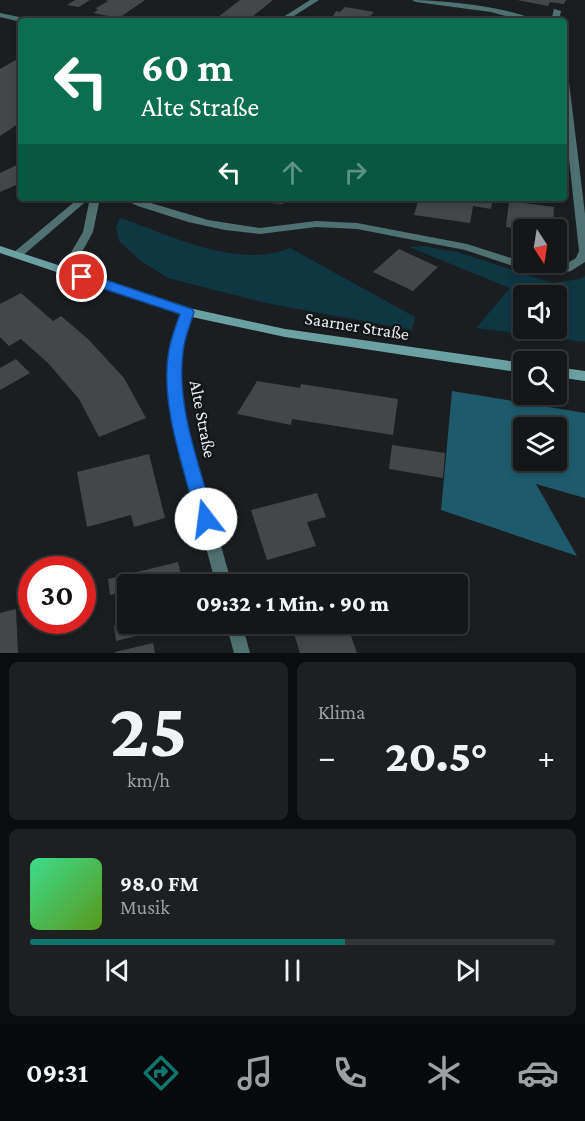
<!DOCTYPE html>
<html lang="de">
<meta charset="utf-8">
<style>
body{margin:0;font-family:"Crimson Pro",serif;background:#1d1f21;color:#f1f3f6;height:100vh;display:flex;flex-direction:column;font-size:22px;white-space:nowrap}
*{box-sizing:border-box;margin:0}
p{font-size:20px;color:#9d9fa2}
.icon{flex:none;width:33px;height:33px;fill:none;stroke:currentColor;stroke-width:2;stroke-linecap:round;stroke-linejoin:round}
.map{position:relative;height:653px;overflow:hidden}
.sheet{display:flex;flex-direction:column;gap:9px;padding:9px;background:#0b0c0d;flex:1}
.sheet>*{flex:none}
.hud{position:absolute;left:18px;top:18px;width:549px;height:183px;border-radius:6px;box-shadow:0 3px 9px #0003,0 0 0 2px #333537;background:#0b6e4f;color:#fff;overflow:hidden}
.needle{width:39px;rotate:168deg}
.buttons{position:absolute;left:513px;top:219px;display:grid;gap:12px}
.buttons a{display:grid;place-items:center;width:54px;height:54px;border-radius:6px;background:#141618;box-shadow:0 3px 9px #0003,0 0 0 2px #333537;font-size:30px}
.speed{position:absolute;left:18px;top:556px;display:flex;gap:12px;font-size:30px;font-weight:700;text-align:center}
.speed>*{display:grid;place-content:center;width:78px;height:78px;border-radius:50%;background:#141618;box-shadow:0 3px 9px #0003,0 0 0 2px #333537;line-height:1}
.speed .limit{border:9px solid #d22;background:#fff;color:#111}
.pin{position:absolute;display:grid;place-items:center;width:51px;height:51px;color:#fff;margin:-26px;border:3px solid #fff;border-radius:50%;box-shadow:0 2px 6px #0007}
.me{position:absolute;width:66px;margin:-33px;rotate:345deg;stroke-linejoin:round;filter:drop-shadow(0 0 4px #0008)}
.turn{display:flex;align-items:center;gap:21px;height:126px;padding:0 24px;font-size:27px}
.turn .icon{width:78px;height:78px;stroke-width:2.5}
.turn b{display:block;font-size:42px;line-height:51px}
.lanes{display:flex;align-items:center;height:57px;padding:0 24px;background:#0003;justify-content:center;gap:30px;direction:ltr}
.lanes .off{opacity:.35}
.big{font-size:45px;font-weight:800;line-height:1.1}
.sheet .card{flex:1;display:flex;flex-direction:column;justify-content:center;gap:9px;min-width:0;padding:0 21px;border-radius:9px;background:#1d1f21}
.sheet .dial{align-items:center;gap:0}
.dial b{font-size:78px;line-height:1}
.song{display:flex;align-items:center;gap:18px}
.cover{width:72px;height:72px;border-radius:9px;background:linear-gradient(135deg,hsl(150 70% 55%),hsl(90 70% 35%))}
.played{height:6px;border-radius:3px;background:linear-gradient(90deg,#0f766e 60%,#333537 60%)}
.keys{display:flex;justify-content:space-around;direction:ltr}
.heat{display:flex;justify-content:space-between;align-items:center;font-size:33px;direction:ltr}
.sheet .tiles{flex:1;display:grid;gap:9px;grid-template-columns:1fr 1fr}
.card:last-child{grid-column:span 2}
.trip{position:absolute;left:117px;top:574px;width:351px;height:60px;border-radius:6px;background:#141618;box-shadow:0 3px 9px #0003,0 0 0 2px #333537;font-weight:800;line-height:60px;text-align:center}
.tabs{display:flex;height:96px;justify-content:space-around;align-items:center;background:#08090a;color:#9d9fa2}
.tabs .icon{width:42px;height:42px}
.tabs .selected{color:#0f766e}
.tabs b{font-size:27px;color:#f1f3f6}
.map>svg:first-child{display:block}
.green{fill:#0e3742;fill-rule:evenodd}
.forest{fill:#1e5a6c;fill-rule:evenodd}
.building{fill:#44474a}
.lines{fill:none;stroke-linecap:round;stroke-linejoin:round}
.service{fill:#507171;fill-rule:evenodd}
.minor{fill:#507171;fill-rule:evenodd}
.tertiary{fill:#507171;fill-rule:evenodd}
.secondary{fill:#6ba1a1;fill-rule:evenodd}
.route{fill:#1a73e8;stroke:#114b97;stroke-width:1.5}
.labels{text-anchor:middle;stroke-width:4.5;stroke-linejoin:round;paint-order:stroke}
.street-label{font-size:18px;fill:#eaeded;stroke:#111516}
</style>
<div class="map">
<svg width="585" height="653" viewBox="0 0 585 653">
<rect width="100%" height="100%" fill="#1a1e20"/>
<path class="green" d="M120 218C170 235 238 270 290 248L415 317 412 330 266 303 168 278 141 261 119 241 116 227Z
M423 246 457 252 552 283 580 279 585 276V342L476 328 510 288 409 247ZM524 296H556V328H524Z"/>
<path class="forest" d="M452 391 585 413V498L536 484 577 556 441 510ZM524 428H556V460H524Z"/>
<path class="building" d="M75 0H90L79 7 67 5Z
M106 0H145L119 18 93 13 98 10 96 8 108 1Z
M240 0H273L247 21H213Z
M517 0H566L564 4 550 2 548 6Z
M345 7 374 12 366 21H330L336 11 340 12Z
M21 57V122L0 136V69Z
M21 163V183L0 192V173Z
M245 198H284L283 204 245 201Z
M419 198 457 201V198H493L491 209 473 206 470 223 414 215Z
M509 201 554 207 553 230 506 227Z
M399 249 438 267 413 291 373 272Z
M21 293 53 321 61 316 88 339 124 378 146 418 99 437 79 399 48 363 21 339 9 346 0 337V304Z
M16 359 30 373 0 390V368Z
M257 381 300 388 301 384 398 399 393 435 292 419 291 425 237 414Z
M392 445 445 453 443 478 389 469Z
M149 454 165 518 134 527 131 515 87 527 77 472Z
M317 493 326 517 307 522 316 546 267 560 251 510Z
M178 562 183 585H128V590L110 595 108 579Z
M16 609 18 653H0V613Z
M128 622V624L181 625 116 641 114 626Z
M291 624H347L357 653H300Z
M153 643 155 653H115V652Z"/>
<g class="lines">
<path class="service" d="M120 198H134L208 220 260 228 265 231 260 234 225 230 188 222 138 206Z"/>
<path class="minor" d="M412 0C441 0 512 7 536 21H524L491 12 416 2Z
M554 9 561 11 559 21H551Z
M0 13 29 19 30 21 21 22 0 17Z
M564 72 568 74 585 214V262L571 271 551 275 528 271 465 250 357 229 316 227 260 234 255 231 260 228 316 221 357 223 467 244 533 265 551 267 564 265 576 258 579 251 564 113Z
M187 308 193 312 182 351 180 386 189 431 232 585H216L175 431 168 386 170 351 181 312Z
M226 624H242L250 653H234Z"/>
<path class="tertiary" d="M310 0H319L286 21H277Z
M79 198H100L93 232 70 274 66 275 60 271 83 232 90 198 21 257H13L12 255 13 253Z"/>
<path class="secondary" d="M0 246 189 308 285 329 524 363V373L285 337 187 316 0 253Z
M556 367 585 371V381L556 377Z"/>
</g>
<path class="route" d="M82 272 192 309 194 312C190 325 184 339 183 352 176 408 200 466 214 519L212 524 206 526 200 524 197 519C184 469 159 402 169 350 171 338 176 326 180 314L77 280 75 277 77 274Z"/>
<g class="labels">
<g class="street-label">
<text transform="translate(357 326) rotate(9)" y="6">Saarner Straße</text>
<text transform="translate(203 419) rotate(79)" y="6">Alte Straße</text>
</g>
</g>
</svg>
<div class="buttons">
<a><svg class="needle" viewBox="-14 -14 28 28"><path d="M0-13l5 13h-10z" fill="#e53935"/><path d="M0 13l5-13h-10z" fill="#9d9fa2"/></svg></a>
<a><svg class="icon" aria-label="sound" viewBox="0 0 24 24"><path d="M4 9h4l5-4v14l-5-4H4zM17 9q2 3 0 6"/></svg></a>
<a><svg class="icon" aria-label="search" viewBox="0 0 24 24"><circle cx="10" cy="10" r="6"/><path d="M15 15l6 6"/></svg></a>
<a><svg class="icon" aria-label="layers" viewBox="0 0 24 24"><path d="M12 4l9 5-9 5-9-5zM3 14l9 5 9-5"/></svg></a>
</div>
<div class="speed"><div class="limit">30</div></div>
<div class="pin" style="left:82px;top:277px;background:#d93025"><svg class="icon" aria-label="arrive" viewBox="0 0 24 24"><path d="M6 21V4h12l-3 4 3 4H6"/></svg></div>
<svg class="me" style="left:206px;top:519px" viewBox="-20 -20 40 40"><circle r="19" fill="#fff"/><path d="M0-13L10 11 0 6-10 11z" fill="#1a73e8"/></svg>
<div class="trip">09:32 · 1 Min. · 90 m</div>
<div class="hud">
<div class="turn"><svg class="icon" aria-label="left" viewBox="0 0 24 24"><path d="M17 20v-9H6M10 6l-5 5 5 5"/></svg><div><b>60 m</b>Alte Straße</div></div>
<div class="lanes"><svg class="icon" aria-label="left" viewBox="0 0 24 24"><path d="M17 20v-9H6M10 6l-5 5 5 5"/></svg><svg class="icon off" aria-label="ahead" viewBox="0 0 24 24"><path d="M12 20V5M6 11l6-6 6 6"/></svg><svg class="icon off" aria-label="right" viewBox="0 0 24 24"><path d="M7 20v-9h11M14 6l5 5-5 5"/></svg></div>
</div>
</div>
<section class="sheet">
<div class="tiles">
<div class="card dial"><b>25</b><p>km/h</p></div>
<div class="card"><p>Klima</p>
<div class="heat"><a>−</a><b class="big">20.5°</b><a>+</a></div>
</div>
<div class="card">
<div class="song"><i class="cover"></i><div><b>98.0 FM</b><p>Musik</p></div></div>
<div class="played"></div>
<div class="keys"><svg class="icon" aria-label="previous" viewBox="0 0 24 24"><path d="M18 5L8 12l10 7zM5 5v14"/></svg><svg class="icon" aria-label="pause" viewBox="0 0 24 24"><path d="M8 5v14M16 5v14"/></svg><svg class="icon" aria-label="next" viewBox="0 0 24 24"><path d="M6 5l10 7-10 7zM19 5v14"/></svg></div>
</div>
</div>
</section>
<nav class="tabs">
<b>09:31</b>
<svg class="icon selected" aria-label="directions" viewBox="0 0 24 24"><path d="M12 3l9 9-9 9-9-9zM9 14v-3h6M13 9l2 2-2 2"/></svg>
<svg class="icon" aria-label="music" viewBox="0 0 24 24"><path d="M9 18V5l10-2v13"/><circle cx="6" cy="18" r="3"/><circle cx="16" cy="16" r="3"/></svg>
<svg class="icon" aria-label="phone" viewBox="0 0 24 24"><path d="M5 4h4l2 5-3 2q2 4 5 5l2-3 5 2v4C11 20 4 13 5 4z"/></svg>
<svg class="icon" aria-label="climate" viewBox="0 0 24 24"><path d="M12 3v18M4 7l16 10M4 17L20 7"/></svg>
<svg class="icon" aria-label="car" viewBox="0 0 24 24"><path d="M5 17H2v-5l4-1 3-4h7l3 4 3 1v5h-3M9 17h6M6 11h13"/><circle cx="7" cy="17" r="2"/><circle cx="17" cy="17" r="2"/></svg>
</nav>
